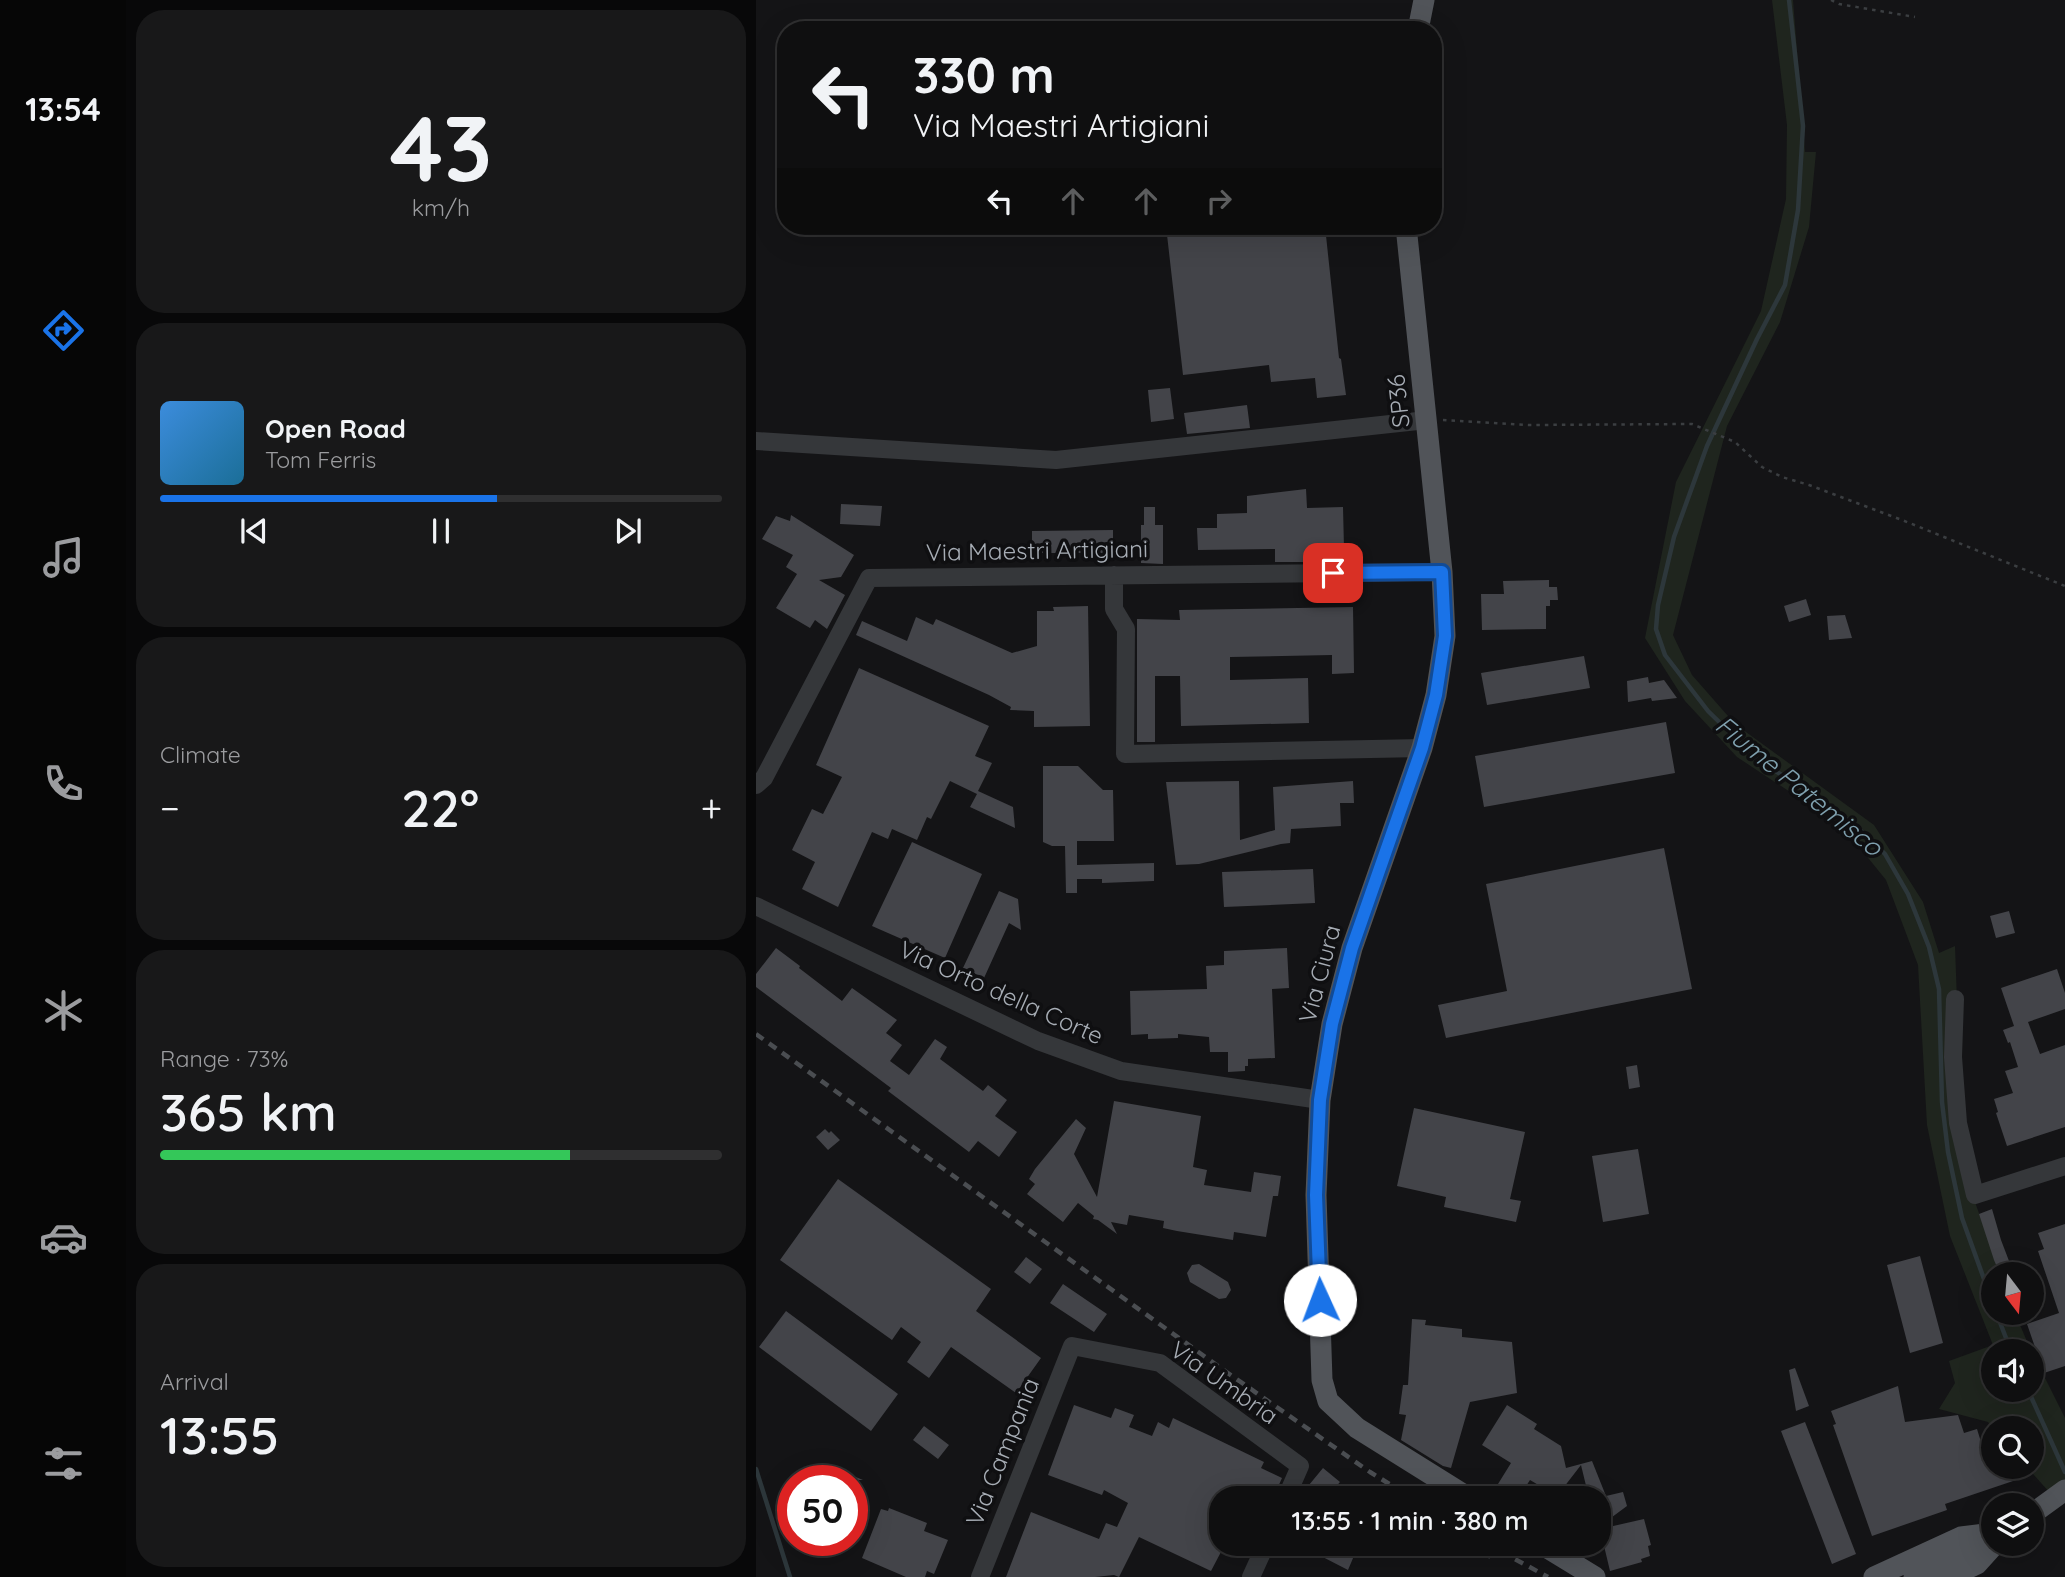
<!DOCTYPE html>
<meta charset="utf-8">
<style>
body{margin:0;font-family:Quicksand,sans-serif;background:#181819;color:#f1f3f6;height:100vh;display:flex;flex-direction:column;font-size:26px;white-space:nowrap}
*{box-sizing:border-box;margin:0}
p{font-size:23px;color:#9b9c9f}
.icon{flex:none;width:38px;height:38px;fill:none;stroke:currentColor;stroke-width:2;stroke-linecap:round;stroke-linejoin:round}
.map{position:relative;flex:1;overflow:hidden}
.side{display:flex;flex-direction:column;gap:10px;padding:10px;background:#080809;width:630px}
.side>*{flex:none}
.guide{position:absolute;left:21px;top:21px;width:665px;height:214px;border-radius:28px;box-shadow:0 7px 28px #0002,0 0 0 2px #2f2f30;background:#0f0f10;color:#f1f3f6;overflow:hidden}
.needle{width:46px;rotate:164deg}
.controls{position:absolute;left:1225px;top:1262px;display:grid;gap:14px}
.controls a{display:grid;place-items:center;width:63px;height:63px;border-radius:50%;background:#0f0f10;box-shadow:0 7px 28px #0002,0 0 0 2px #2f2f30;font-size:35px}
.speed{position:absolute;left:21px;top:1465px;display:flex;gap:14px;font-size:35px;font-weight:700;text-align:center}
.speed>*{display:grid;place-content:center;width:91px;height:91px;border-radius:50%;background:#0f0f10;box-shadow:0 7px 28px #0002,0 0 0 2px #2f2f30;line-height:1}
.speed .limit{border:10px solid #d22;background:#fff;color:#111}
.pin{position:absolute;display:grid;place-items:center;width:60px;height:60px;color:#fff;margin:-30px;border-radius:14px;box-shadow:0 4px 10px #0006}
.me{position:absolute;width:77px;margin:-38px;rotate:358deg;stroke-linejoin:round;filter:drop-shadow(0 0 5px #0008)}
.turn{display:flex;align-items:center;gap:24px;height:147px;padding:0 21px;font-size:32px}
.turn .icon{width:91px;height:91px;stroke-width:2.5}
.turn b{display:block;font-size:49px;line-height:60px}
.lanes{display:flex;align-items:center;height:66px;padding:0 21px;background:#0003;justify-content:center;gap:35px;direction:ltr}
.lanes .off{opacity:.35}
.big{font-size:52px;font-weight:600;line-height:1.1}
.side .tile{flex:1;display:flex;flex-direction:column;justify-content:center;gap:10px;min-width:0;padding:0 24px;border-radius:28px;background:#181819}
.side .dial{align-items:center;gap:0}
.dial b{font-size:91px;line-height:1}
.song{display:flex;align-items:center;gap:21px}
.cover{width:84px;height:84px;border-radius:10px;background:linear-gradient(135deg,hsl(210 70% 55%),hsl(200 70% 35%))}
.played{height:7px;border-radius:4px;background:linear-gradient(90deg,#1a73e8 60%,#2f2f30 60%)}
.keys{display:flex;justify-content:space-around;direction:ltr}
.heat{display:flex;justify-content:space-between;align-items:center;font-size:38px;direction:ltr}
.charge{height:10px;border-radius:5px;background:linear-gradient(90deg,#34c759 73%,#2f2f30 0)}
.trip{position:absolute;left:453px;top:1486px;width:402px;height:70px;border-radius:28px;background:#0f0f10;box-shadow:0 7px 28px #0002,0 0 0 2px #2f2f30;font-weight:600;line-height:70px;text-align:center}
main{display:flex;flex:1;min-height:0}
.menu{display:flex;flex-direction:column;width:126px;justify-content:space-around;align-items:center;background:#060606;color:#9b9c9f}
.menu .icon{width:49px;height:49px}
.menu .current{color:#1a73e8}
.menu b{font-size:32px;color:#f1f3f6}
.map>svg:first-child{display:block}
.green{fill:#1f251e}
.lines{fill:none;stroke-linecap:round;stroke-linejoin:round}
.stream{stroke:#2d373b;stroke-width:4.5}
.building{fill:#434449}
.path{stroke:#3b3e41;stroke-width:2.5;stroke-dasharray:3.5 5;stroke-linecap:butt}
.minor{stroke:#35373a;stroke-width:18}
.major{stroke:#515459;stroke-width:21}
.rail{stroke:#4a4d51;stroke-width:4.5;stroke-dasharray:9 7;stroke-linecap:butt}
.route-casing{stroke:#114b97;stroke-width:18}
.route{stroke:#1a73e8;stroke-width:12}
.labels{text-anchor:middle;stroke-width:7;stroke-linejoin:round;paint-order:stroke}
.street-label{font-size:24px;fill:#a7adb5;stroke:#0f0f11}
.water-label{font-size:26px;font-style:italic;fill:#7fa0ae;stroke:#0f0f11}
</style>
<main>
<nav class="menu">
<b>13:54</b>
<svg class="icon current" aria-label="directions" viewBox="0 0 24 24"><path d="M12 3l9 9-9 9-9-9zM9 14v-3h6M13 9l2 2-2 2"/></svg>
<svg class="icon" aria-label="music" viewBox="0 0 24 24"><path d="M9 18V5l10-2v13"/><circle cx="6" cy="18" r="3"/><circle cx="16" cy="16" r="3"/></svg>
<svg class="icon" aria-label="phone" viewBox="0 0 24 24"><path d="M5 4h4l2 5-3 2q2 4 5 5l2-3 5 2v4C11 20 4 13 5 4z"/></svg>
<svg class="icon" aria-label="climate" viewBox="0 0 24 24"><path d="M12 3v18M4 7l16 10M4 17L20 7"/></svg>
<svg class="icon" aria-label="car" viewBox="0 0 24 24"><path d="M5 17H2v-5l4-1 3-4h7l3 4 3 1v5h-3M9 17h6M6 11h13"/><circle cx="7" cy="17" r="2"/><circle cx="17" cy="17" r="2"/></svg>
<svg class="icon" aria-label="filters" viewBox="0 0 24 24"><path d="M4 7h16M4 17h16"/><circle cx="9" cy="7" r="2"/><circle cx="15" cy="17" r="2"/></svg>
</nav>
<section class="side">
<div class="tile dial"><b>43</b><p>km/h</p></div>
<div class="tile">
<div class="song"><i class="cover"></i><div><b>Open Road</b><p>Tom Ferris</p></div></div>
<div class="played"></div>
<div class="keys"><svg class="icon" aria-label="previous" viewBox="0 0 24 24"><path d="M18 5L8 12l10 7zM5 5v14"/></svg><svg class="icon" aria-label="pause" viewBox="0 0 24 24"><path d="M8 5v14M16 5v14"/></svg><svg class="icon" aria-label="next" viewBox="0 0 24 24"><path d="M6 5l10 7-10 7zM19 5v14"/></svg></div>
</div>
<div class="tile"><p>Climate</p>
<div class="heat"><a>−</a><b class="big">22°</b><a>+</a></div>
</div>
<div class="tile"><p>Range · 73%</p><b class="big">365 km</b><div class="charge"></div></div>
<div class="tile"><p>Arrival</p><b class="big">13:55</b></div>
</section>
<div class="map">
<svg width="1309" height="1577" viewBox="0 0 1309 1577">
<rect width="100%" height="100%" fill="#141416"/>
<path class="green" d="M1016 0H1037L1049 152H1060L1053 227 1024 322 971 426 917 635 936 675 979 724 1118 825 1167 902 1183 953 1199 946 1205 1112 1220 1205 1245 1274H1237V1312L1259 1313 1275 1351H1237V1390H1276V1352L1309 1418V1481L1294 1493 1271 1467 1276 1466V1428H1237L1232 1422 1183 1409 1199 1383 1193 1361 1237 1345 1194 1236 1171 1125 1162 965 1130 880 1087 827 981 757 929 701 889 638 920 482 1005 311 1030 199 1031 125Z"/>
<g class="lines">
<path class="stream" d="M1033 0 1047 126 1042 210 1029 285 1001 339 951 446 918 537 902 605 900 629 909 655 952 711 1002 760 1056 794 1100 826 1129 854 1152 894 1173 947 1183 989 1186 1102 1192 1152 1206 1218 1237 1304
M1240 1312 1255 1351
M1272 1390 1309 1472
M0 1469 34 1577"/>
</g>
<path class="building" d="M410 226H569L583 358 585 359 590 395 561 398 559 378 515 382 513 365 427 375Z
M414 388 418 419 395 422 392 390Z
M491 405 494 428 431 434 428 413Z
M550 489 551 508 587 507 588 548H551V562H519V549L442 550 441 528H461V514L491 513V496Z
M85 504 126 506 124 526 84 524Z
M388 507H399V525H407V564L385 563V525H388Z
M35 515 98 555 85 577 63 580 89 595 71 629 59 620 54 628 20 608 41 574 30 567 37 555 6 539 20 516 34 521Z
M357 530V553H276V531Z
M793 580V587H801L802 600H794V606H790V629L726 630 725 594H748L747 581Z
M1050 599 1055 615 1033 622 1028 606Z
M332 606 334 726 278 727V711L254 710 255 707 233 695 100 635 106 621 151 641 160 617 177 625 180 619 256 653 281 646V611H298L297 607Z
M597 607 598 673 576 674V655L474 657V680L552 678 553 723 425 726 424 676H399V742H381V619L424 620 423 610Z
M1089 615 1096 638 1073 640 1071 616Z
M828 656 834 688 731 705 725 673Z
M103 668 233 726 219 756 236 763 222 791 257 807 259 828 214 807 221 794 194 781 175 819 171 817 161 840 136 829 132 839 116 832 82 907 46 889 59 862 36 850 56 809 67 814 86 777 60 765Z
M892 677 893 683 908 680 921 698 896 701 895 698 872 702 871 681Z
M910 722 919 773 728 807 719 756Z
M287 766H322L347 790H357L358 841H321V865L398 863V881L346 883V879H321V893H310L309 846H296L287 842Z
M483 781 484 840 519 830 517 787 597 781 598 803H584L585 826 535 829 534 843 525 844 443 864 420 865 410 782Z
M156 842 226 874 189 958 116 926Z
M908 848 936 989 690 1038 682 1005 751 991 730 884Z
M557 869 559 903 468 907 466 872Z
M243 891 262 899 265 930 253 923 228 978 207 968Z
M1253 911 1259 933 1240 938 1234 916Z
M20 948 44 966 43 968 86 1001 96 988 141 1020 130 1033 146 1045 134 1061 153 1075 179 1039 191 1047 184 1059 227 1091 232 1085 251 1100 239 1116 261 1132 243 1157 222 1141 213 1152 132 1091 135 1088 0 987V974Z
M531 948 533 988 516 989 519 1058 492 1059V1066H489V1071L472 1072V1052H454L453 1037 422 1034V1038L392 1039V1034L375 1035 374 991 451 989 450 966 468 965V951Z
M1301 969 1309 993V1009L1272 1022 1284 1054 1309 1045V1127L1251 1146 1240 1113 1242 1112 1238 1099 1257 1093 1249 1071 1262 1067 1254 1042 1252 1043 1247 1030 1258 1026 1245 988Z
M881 1065 884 1087 873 1089 870 1067Z
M358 1101 445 1116 437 1167 451 1170 448 1185 495 1192 498 1172 525 1176 522 1196H517L510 1237 478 1232 477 1240 421 1231 407 1228 408 1221 373 1215 371 1225 355 1222 361 1234 342 1220 337 1219 338 1216 322 1203 307 1222 271 1194 279 1184 273 1179 279 1169 320 1119 330 1128 318 1154 341 1197Z
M658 1108 769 1132 754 1199 765 1201 760 1222 688 1207 690 1197 641 1186Z
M69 1129 73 1133 75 1131 84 1140 72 1150 60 1137Z
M882 1149 893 1214 847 1222 836 1156Z
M82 1179 235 1289 220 1311 285 1358 260 1393 195 1347 173 1378 151 1362 165 1342 145 1327 136 1340 24 1260Z
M1236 1209 1245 1240 1258 1274H1244L1238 1260 1223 1214Z
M1309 1224V1366L1288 1373 1271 1324 1303 1313 1282 1251 1288 1249 1282 1233Z
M1164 1256 1187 1343 1154 1353 1131 1265Z
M270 1257 286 1269 274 1284 258 1272Z
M443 1264 472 1282 475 1290 470 1298 463 1299 434 1282 431 1273 436 1265Z
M307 1284 351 1314 338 1332 294 1303Z
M30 1311 142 1394 115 1431 3 1347Z
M656 1319 670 1320 669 1325 706 1329V1337L756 1342 761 1393 714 1402 695 1468 687 1466 645 1440 650 1415 643 1414 647 1385H652Z
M1039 1368 1053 1406 1040 1411 1033 1370Z
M1142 1386 1149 1422 1202 1415 1208 1433 1221 1429 1225 1442 1237 1438V1466H1259L1263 1479 1189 1504 1191 1510 1116 1536 1077 1425 1080 1424 1075 1411Z
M318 1405 355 1418 359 1408 378 1415 373 1427 396 1436 402 1422 413 1428 417 1418 508 1462 505 1468 526 1478 517 1498H466V1550L455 1571 383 1537 363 1577 358 1575 339 1577H250L275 1512 343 1539 350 1523 361 1527 372 1503 348 1490 346 1495 292 1475Z
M751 1405 781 1424 778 1429 805 1446 810 1468 836 1461 850 1496 867 1492 871 1506 844 1526V1498H833L825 1465 801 1496 774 1480 763 1497 742 1484 755 1463 726 1445Z
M1049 1422 1100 1554 1076 1564 1025 1431Z
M168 1426 193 1445 182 1459 157 1440Z
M73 1466 107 1480H66Z
M567 1468 584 1482 570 1498 553 1485Z
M133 1508 171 1523 168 1531 192 1540 178 1574 171 1571 169 1577H150L106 1558 125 1509 132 1511Z
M888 1519 895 1545 892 1546 894 1556 885 1559 886 1562 854 1571 844 1529Z
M561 1544H603L592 1570 557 1552Z"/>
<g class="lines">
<path class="path" d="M1075 0 1083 4 1159 17
M687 420 772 425 936 424 979 442 1006 467 1026 477 1053 485 1146 520 1309 586"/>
<path class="minor" d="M0 441 300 460 671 420
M358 575V609L370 629 369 754 666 748
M0 785 8 778 113 578 686 572
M0 906 282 1041 365 1071 564 1100
M1199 999 1197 1057 1202 1123 1219 1195 1309 1166
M224 1577 316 1346 404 1363 544 1466 530 1498
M495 1577 510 1544"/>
<path class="major" d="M662 30 668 0
M650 226 686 572 689 636 680 695 666 748 596 948 576 1024 564 1100 560 1195 566 1380 572 1401 601 1428 713 1498
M1276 1514 1309 1490
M785 1544 839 1577
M1118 1577 1205 1537 1237 1533
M1158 1577 1237 1538
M1193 1577 1221 1564 1239 1544"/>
<path class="rail" d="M0 1034 466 1369 614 1472 656 1498
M713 1544 740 1560
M731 1544 792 1577"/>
</g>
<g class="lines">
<defs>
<path id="route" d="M564 1300 560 1195 564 1100 576 1024 596 948 666 748 680 695 689 636 686 572 577 573"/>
</defs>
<use href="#route" class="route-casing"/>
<use href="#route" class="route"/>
</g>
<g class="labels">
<g class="street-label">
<text transform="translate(643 401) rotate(-96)" y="8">SP36</text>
<text transform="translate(281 551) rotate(-1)" y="8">Via Maestri Artigiani</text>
<text transform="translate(564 974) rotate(-75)" y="8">Via Ciura</text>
<text transform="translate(245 993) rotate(24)" y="8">Via Orto della Corte</text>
<text transform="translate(468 1383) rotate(35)" y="8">Via Umbria</text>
<text transform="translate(247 1452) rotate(-68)" y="8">Via Campania</text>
</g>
<g class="water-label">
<text transform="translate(1043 786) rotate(39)" y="9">Fiume Patemisco</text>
</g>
</g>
</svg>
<div class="controls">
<a><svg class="needle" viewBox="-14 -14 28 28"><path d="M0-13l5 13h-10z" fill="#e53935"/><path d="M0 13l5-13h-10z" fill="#9b9c9f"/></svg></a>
<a><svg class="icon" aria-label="sound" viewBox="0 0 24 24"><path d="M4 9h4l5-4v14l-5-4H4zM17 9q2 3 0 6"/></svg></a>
<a><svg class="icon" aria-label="search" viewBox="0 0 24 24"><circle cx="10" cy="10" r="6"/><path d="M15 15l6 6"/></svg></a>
<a><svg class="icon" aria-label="layers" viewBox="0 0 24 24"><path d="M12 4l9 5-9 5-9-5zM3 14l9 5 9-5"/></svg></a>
</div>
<div class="speed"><div class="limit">50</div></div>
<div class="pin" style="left:577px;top:573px;background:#d93025"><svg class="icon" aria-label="arrive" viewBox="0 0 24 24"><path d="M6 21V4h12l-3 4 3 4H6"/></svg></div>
<svg class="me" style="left:564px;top:1300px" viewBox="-20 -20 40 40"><circle r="19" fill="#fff"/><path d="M0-13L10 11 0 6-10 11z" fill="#1a73e8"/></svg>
<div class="trip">13:55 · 1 min · 380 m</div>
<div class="guide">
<div class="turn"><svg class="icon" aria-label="left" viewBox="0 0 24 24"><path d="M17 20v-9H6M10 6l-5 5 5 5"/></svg><div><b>330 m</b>Via Maestri Artigiani</div></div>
<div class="lanes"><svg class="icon" aria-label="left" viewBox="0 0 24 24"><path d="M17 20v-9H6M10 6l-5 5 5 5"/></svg><svg class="icon off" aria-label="ahead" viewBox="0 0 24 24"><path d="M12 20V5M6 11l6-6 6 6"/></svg><svg class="icon off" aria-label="ahead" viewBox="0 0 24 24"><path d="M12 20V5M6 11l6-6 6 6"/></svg><svg class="icon off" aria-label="right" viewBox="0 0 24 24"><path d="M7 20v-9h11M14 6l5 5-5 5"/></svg></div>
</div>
</div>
</main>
